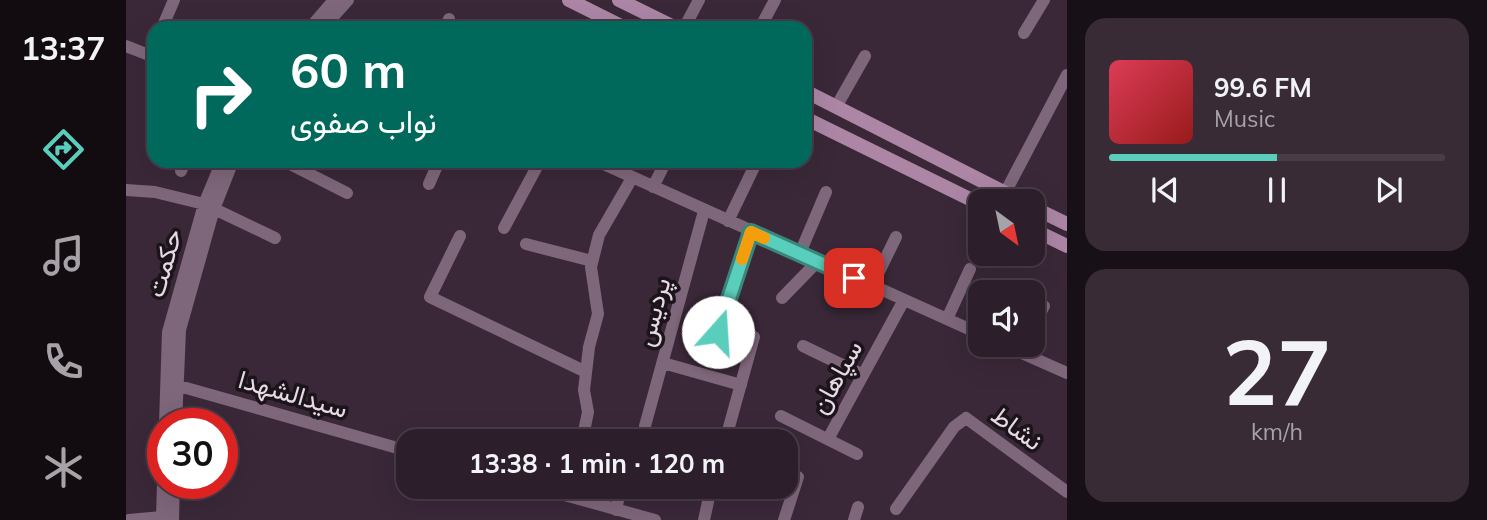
<!DOCTYPE html>
<meta charset="utf-8">
<style>
body{margin:0;font-family:Mulish,Vazirmatn,sans-serif;background:#382b36;color:#f1f3f6;height:100vh;display:flex;flex-direction:column;font-size:26px;white-space:nowrap}
*{box-sizing:border-box;margin:0}
p{font-size:23px;color:#a6a2a8}
.icon{flex:none;width:38px;height:38px;fill:none;stroke:currentColor;stroke-width:2;stroke-linecap:round;stroke-linejoin:round}
.map{position:relative;flex:1;overflow:hidden}
.details{display:flex;flex-direction:column;gap:18px;padding:18px;background:#181017;width:420px}
.details>*{flex:none}
.hud{position:absolute;left:21px;top:21px;width:665px;height:147px;border-radius:21px;box-shadow:0 7px 28px #0002,0 0 0 2px #483c47;background:#00695c;color:#fff;overflow:hidden}
.needle{width:46px;rotate:147deg}
.controls{position:absolute;left:842px;top:189px;display:grid;gap:14px}
.controls a{display:grid;place-items:center;width:77px;height:77px;border-radius:14px;background:#2c1e2a;box-shadow:0 7px 28px #0002,0 0 0 2px #483c47;font-size:35px}
.speed{position:absolute;left:21px;top:408px;display:flex;gap:14px;font-size:35px;font-weight:700;text-align:center}
.speed>*{display:grid;place-content:center;width:91px;height:91px;border-radius:50%;background:#2c1e2a;box-shadow:0 7px 28px #0002,0 0 0 2px #483c47;line-height:1}
.speed .limit{border:10px solid #d22;background:#fff;color:#111}
.pin{position:absolute;display:grid;place-items:center;width:60px;height:60px;color:#fff;margin:-30px;border-radius:14px;box-shadow:0 4px 10px #0006}
.me{position:absolute;width:77px;margin:-38px;rotate:19deg;stroke-linejoin:round;filter:drop-shadow(0 0 5px #0008)}
.turn{display:flex;align-items:center;gap:24px;height:147px;padding:0 28px;font-size:32px}
.turn .icon{width:91px;height:91px;stroke-width:2.5}
.turn b{display:block;font-size:49px;line-height:60px}
.details .tile{flex:1;display:flex;flex-direction:column;justify-content:center;gap:10px;min-width:0;padding:0 24px;border-radius:21px;background:#382b36}
.details .dial{align-items:center;gap:0}
.dial b{font-size:91px;line-height:1}
.song{display:flex;align-items:center;gap:21px}
.cover{width:84px;height:84px;border-radius:10px;background:linear-gradient(135deg,hsl(350 70% 55%),hsl(0 70% 35%))}
.played{height:7px;border-radius:4px;background:linear-gradient(90deg,#5acebc 50%,#483c47 50%)}
.keys{display:flex;justify-content:space-around;direction:ltr}
.trip{position:absolute;left:270px;top:429px;width:402px;height:70px;border-radius:21px;background:#2c1e2a;box-shadow:0 7px 28px #0002,0 0 0 2px #483c47;font-weight:700;line-height:70px;text-align:center}
main{display:flex;flex:1;min-height:0}
.tabs{display:flex;flex-direction:column;width:126px;justify-content:space-around;align-items:center;background:#120c11;color:#a6a2a8}
.tabs .icon{width:49px;height:49px}
.tabs .active{color:#5acebc}
.tabs b{font-size:32px;color:#f1f3f6}
.map>svg:first-child{display:block}
.lines{fill:none;stroke-linecap:round;stroke-linejoin:round}
.street{stroke:#7f677b;stroke-width:12}
.secondary{stroke:#ad86a6;stroke-width:14}
.route-casing{stroke:#3a867a;stroke-width:18}
.route{stroke:#5acebc;stroke-width:12}
.slow{stroke:#f59e0b;stroke-width:12}
.labels{text-anchor:middle;stroke-width:7;stroke-linejoin:round;paint-order:stroke}
.street-label{font-size:26px;fill:#e7dae4;stroke:#1c141b}
</style>
<main>
<nav class="tabs">
<b>13:37</b>
<svg class="icon active" aria-label="directions" viewBox="0 0 24 24"><path d="M12 3l9 9-9 9-9-9zM9 14v-3h6M13 9l2 2-2 2"/></svg>
<svg class="icon" aria-label="music" viewBox="0 0 24 24"><path d="M9 18V5l10-2v13"/><circle cx="6" cy="18" r="3"/><circle cx="16" cy="16" r="3"/></svg>
<svg class="icon" aria-label="phone" viewBox="0 0 24 24"><path d="M5 4h4l2 5-3 2q2 4 5 5l2-3 5 2v4C11 20 4 13 5 4z"/></svg>
<svg class="icon" aria-label="climate" viewBox="0 0 24 24"><path d="M12 3v18M4 7l16 10M4 17L20 7"/></svg>
</nav>
<div class="map">
<svg width="941" height="520" viewBox="0 0 941 520">
<rect width="100%" height="100%" fill="#3a2838"/>
<g class="lines">
<path class="street" d="M36 28 48 0
M184 28 208 0
M197 28 222 0
M319 28 323 19
M558 28 573 0
M634 28 649 0
M898 33 918 0
M0 46 28 57
M710 107 739 56
M158 161 221 193
M471 161 854 334
M55 171 59 161
M303 184 313 161
M527 187 540 161
M0 190 29 192 78 204 149 238
M879 193 941 75
M602 221 631 161
M378 228 414 161
M334 236 304 297 460 372
M400 244 466 261
M674 253 700 192
M746 286 770 237
M656 298 692 261
M821 319 844 269
M906 329 918 306
M591 332 625 232
M878 345 941 373
M677 346 737 375
M537 363 615 385
M46 384 282 451
M655 416 731 454
M39 424 42 332 78 204 96 161
M50 424 54 330 88 209 107 161
M519 426 578 211
M603 427 628 337
M702 439 778 300
M456 441 462 412 458 390 463 347 472 314 465 267 473 235 506 178
M406 486 529 520
M770 509 828 427 840 418 941 492
M490 510 495 486
M3 520 36 517
M36 520 37 483
M47 520 48 483
M578 520 585 488
M658 520 672 477
M728 520 732 507"/>
<path class="secondary" d="M443 0 499 28
M493 0 550 28
M679 91 895 201
M679 118 854 204
M906 207 941 224
M906 229 941 246"/>
</g>
<g class="lines">
<defs>
<path id="route" d="M592 332 625 232 728 278"/>
</defs>
<use href="#route" class="route-casing"/>
<use href="#route" class="route"/>
<path class="slow" d="M616 259 625 232 638 238"/>
</g>
<g class="labels">
<g class="street-label">
<text transform="translate(38 263) rotate(-74)" y="9">حکمت</text>
<text transform="translate(527 312) rotate(-75)" y="9">پردیس</text>
<text transform="translate(710 377) rotate(-61)" y="9">سپاهان</text>
<text transform="translate(167 394) rotate(16)" y="9">سیدالشهدا</text>
<text transform="translate(891 428) rotate(36)" y="9">نشاط</text>
</g>
</g>
</svg>
<div class="controls">
<a><svg class="needle" viewBox="-14 -14 28 28"><path d="M0-13l5 13h-10z" fill="#e53935"/><path d="M0 13l5-13h-10z" fill="#a6a2a8"/></svg></a>
<a><svg class="icon" aria-label="sound" viewBox="0 0 24 24"><path d="M4 9h4l5-4v14l-5-4H4zM17 9q2 3 0 6"/></svg></a>
</div>
<div class="speed"><div class="limit">30</div></div>
<div class="pin" style="left:728px;top:278px;background:#d93025"><svg class="icon" aria-label="arrive" viewBox="0 0 24 24"><path d="M6 21V4h12l-3 4 3 4H6"/></svg></div>
<svg class="me" style="left:592px;top:332px" viewBox="-20 -20 40 40"><circle r="19" fill="#fff"/><path d="M0-13L10 11 0 6-10 11z" fill="#5acebc"/></svg>
<div class="trip">13:38 · 1 min · 120 m</div>
<div class="hud">
<div class="turn"><svg class="icon" aria-label="right" viewBox="0 0 24 24"><path d="M7 20v-9h11M14 6l5 5-5 5"/></svg><div><b>60 m</b>نواب صفوی</div></div>
</div>
</div>
<section class="details">
<div class="tile">
<div class="song"><i class="cover"></i><div><b>99.6 FM</b><p>Music</p></div></div>
<div class="played"></div>
<div class="keys"><svg class="icon" aria-label="previous" viewBox="0 0 24 24"><path d="M18 5L8 12l10 7zM5 5v14"/></svg><svg class="icon" aria-label="pause" viewBox="0 0 24 24"><path d="M8 5v14M16 5v14"/></svg><svg class="icon" aria-label="next" viewBox="0 0 24 24"><path d="M6 5l10 7-10 7zM19 5v14"/></svg></div>
</div>
<div class="tile dial"><b>27</b><p>km/h</p></div>
</section>
</main>
